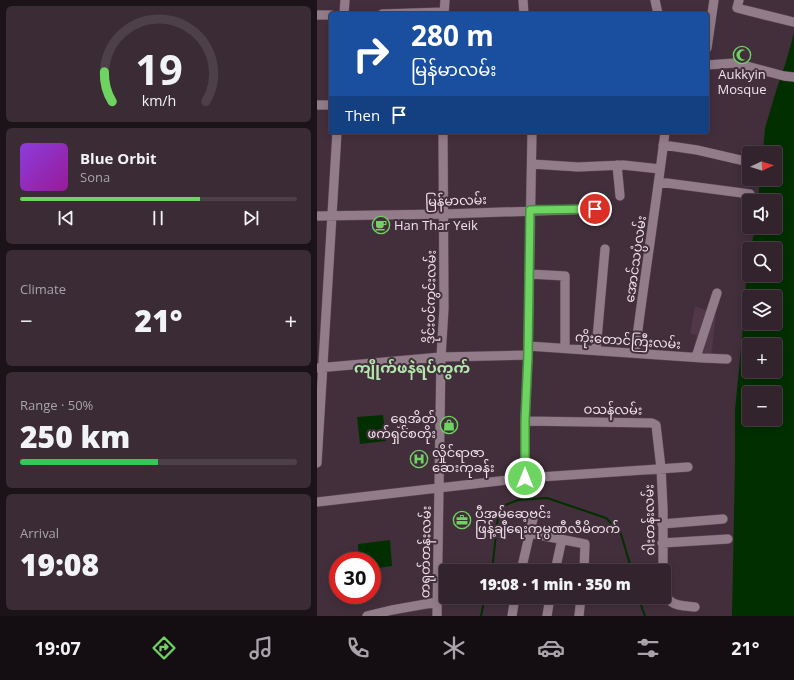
<!DOCTYPE html>
<meta charset="utf-8">
<style>
body{margin:0;font-family:"Open Sans","Noto Sans Myanmar",sans-serif;background:#3a2b35;color:#f1f3f6;height:100vh;display:flex;flex-direction:column;font-size:15px;white-space:nowrap}
*{box-sizing:border-box;margin:0}
p{font-size:13px;color:#a8a4aa}
.icon{flex:none;width:22px;height:22px;fill:none;stroke:currentColor;stroke-width:2;stroke-linecap:round;stroke-linejoin:round}
.map{position:relative;flex:1;overflow:hidden}
.drawer{display:flex;flex-direction:column;gap:6px;padding:6px;background:#1c1319;width:317px}
.drawer>*{flex:none}
.hud{position:absolute;left:12px;top:12px;width:380px;height:122px;border-radius:4px;box-shadow:0 2px 10px #0003,0 0 0 1px #4d4049;background:#1a4fa0;color:#fff;overflow:hidden}
.needle{width:26px;rotate:87deg}
.controls{position:absolute;left:425px;top:146px;display:grid;gap:8px}
.controls a{display:grid;place-items:center;width:40px;height:40px;border-radius:4px;background:#32232d;box-shadow:0 2px 10px #0003,0 0 0 1px #4d4049;font-size:20px}
.speed{position:absolute;left:12px;top:552px;display:flex;gap:8px;font-size:20px;font-weight:700;text-align:center}
.speed>*{display:grid;place-content:center;width:52px;height:52px;border-radius:50%;background:#32232d;box-shadow:0 2px 10px #0003,0 0 0 1px #4d4049;line-height:1}
.speed .limit{border:6px solid #d22;background:#fff;color:#111}
.pin{position:absolute;display:grid;place-items:center;width:34px;height:34px;color:#fff;margin:-17px;border:2px solid #fff;border-radius:50%;box-shadow:0 1px 4px #0007}
.me{position:absolute;width:44px;margin:-22px;rotate:0deg;stroke-linejoin:round;filter:drop-shadow(0 0 3px #0008)}
.turn{display:flex;align-items:center;gap:14px;height:84px;padding:0 16px;font-size:18px}
.turn .icon{width:52px;height:52px;stroke-width:2.5}
.turn b{display:block;font-size:28px;line-height:34px}
.then{display:flex;align-items:center;height:38px;padding:0 16px;background:#0003;gap:8px;font-size:15px}
.big{font-size:30px;font-weight:800;line-height:1.1}
.drawer .tile{flex:1;display:flex;flex-direction:column;justify-content:center;gap:6px;min-width:0;padding:0 14px;border-radius:6px;background:#3a2b35}
.drawer .dial{align-items:center;gap:0}
.dial svg{height:104px;overflow:visible;fill:none;stroke:#4d4049;stroke-width:7;stroke-linecap:round;text-anchor:middle}
.dial text{fill:#f1f3f6;stroke:none}
.song{display:flex;align-items:center;gap:12px}
.cover{width:48px;height:48px;border-radius:6px;background:linear-gradient(135deg,hsl(270 70% 55%),hsl(300 70% 35%))}
.played{height:4px;border-radius:2px;background:linear-gradient(90deg,#6dd361 65%,#4d4049 65%)}
.keys{display:flex;justify-content:space-around;direction:ltr}
.heat{display:flex;justify-content:space-between;align-items:center;font-size:22px;direction:ltr}
.charge{height:6px;border-radius:3px;background:linear-gradient(90deg,#34c759 50%,#4d4049 0)}
.trip{position:absolute;left:122px;top:564px;width:232px;height:40px;border-radius:4px;background:#32232d;box-shadow:0 2px 10px #0003,0 0 0 1px #4d4049;font-weight:800;line-height:40px;text-align:center}
.tabs{display:flex;height:64px;justify-content:space-around;align-items:center;background:#140e12;color:#a8a4aa}
.tabs .icon{width:28px;height:28px}
.tabs .on{color:#6dd361}
.tabs b{font-size:18px;color:#f1f3f6}
main{display:flex;flex:1;min-height:0}
.map>svg:first-child{display:block}
.built{fill:#513748}
.water{fill:#022f00;fill-rule:evenodd}
.lines{fill:none;stroke-linecap:round;stroke-linejoin:round}
.stream{stroke:#022f00;stroke-width:2}
.minor-casing{stroke:#5c4c57;stroke-width:10}
.path{stroke:#887782;stroke-width:1;stroke-dasharray:2 2;stroke-linecap:butt}
.minor{stroke:#937c8a;stroke-width:9}
.route-casing{stroke:#47893f;stroke-width:10}
.route{stroke:#6dd361;stroke-width:7}
.labels{text-anchor:middle;stroke-width:4;stroke-linejoin:round;paint-order:stroke}
.poi-label{font-size:13px;fill:#efe2ea;stroke:#432f3c;text-anchor:start}
.street-label{font-size:13px;fill:#efe2ea;stroke:#432f3c}
.quarter-label{font-size:15px;font-weight:bold;fill:#b1e7aa;stroke:#432f3c}
</style>
<main>
<section class="drawer">
<div class="tile dial"><svg viewBox="0 0 100 80">
<path d="M14 69A42 42 0 1 1 86 69"/>
<path d="M14 69A42 42 0 0 1 8 46" stroke="#6dd361"/>
<text x="50" y="56" font-size="32" font-weight="700">19</text>
<text x="50" y="72" font-size="11">km/h</text>
</svg></div>
<div class="tile">
<div class="song"><i class="cover"></i><div><b>Blue Orbit</b><p>Sona</p></div></div>
<div class="played"></div>
<div class="keys"><svg class="icon" aria-label="previous" viewBox="0 0 24 24"><path d="M18 5L8 12l10 7zM5 5v14"/></svg><svg class="icon" aria-label="pause" viewBox="0 0 24 24"><path d="M8 5v14M16 5v14"/></svg><svg class="icon" aria-label="next" viewBox="0 0 24 24"><path d="M6 5l10 7-10 7zM19 5v14"/></svg></div>
</div>
<div class="tile"><p>Climate</p>
<div class="heat"><a>−</a><b class="big">21°</b><a>+</a></div>
</div>
<div class="tile"><p>Range · 50%</p><b class="big">250 km</b><div class="charge"></div></div>
<div class="tile"><p>Arrival</p><b class="big">19:08</b></div>
</section>
<div class="map">
<svg width="477" height="616" viewBox="0 0 477 616">
<rect width="100%" height="100%" fill="#432f3c"/>
<path class="built" d="M378 306 399 315 394 358 375 355 380 335 373 334Z"/>
<path class="water" d="M477 33V616H415L418 462V410L425 338 429 283 432 263V275H458V249H434L438 227H458V201H441L443 179H458V153H446L448 128 459 91 469 62ZM432 297H458V323H432ZM432 345H458V371H432ZM432 393H458V419H432Z
M66 415 69 441 43 444 40 417Z
M73 540 75 566 55 569V561H42L41 544Z"/>
<g class="lines">
<path class="stream" d="M174 571 176 562 181 516 186 506 201 500 230 498 289 518 304 534 315 571
M321 597 328 616
M164 616 168 597"/>
<defs>
<path id="minor" d="M206 0 207 14
M338 0 341 14
M422 0 420 8 476 22
M27 14 28 0
M65 14 127 12
M127 14 128 0
M0 15H14
M390 48 397 0
M390 65 418 63 467 76 477 77
M0 105H14
M346 145 380 150 432 162
M215 164 261 167 306 165 343 169
M300 165 303 196
M342 182 433 194
M0 216 127 214 278 209
M212 274 248 276V348
M211 346 386 358 410 359
M279 350 288 249
M318 353C327 279 339 206 348 132
M379 357 400 293
M0 368 124 357 211 355
M208 421 335 423 339 425 344 468 346 509V571
M0 463 20 132
M208 478V421L211 355 215 132
M0 502 208 478 371 467
M345 524 406 519
M212 533 268 544 267 571
M345 543 411 539
M204 571 216 519
M238 571 245 539
M347 592C353 607 364 605 378 607
M50 616 75 610 120 602
M120 616 124 357 127 308 126 132
M195 616 198 597
M230 616 233 597
M262 616 264 597"/>
</defs>
<use href="#minor" class="minor-casing"/>
<path class="path" d="M441 196 445 197"/>
<use href="#minor" class="minor"/>
</g>
<g class="lines">
<defs>
<path id="route" d="M208 478V421L211 355 213 210 278 209"/>
</defs>
<use href="#route" class="route-casing"/>
<use href="#route" class="route"/>
</g>
<defs>
<symbol id="mosque-ring" viewBox="-11 -11 22 22"><circle r="9.5" fill="#432f3c" stroke="#6dd361" stroke-width="1.5"/><path d="M3.5-4.9A6 6 0 1 0 3.5 4.9A5 5 0 1 1 3.5-4.9Z" fill="#6dd361"/></symbol>
<symbol id="cafe-ring" viewBox="-11 -11 22 22"><circle r="9.5" fill="#432f3c" stroke="#6dd361" stroke-width="1.5"/><path d="M-5.5-4.5H6V0H3Q3 3.5 0 3.5H-2.5Q-5.5 3.5-5.5 0ZM3-3.2v2h1.7v-2ZM-6 4.5H4V6H-6Z" fill="#6dd361"/></symbol>
<symbol id="shop-ring" viewBox="-11 -11 22 22"><circle r="9.5" fill="#432f3c" stroke="#6dd361" stroke-width="1.5"/><path d="M-5-2.5h2.3a2.7 3.5 0 0 1 5.4 0H5L5.5 6h-11ZM-1.5-2.5h3a1.5 2.3 0 0 0-3 0Z" fill="#6dd361"/></symbol>
<symbol id="hospital-ring" viewBox="-11 -11 22 22"><circle r="9.5" fill="#432f3c" stroke="#6dd361" stroke-width="1.5"/><path d="M-5-5h3v3.5h4V-5h3V5h-3V1.5h-4V5h-3Z" fill="#6dd361"/></symbol>
<symbol id="office-ring" viewBox="-11 -11 22 22"><circle r="9.5" fill="#432f3c" stroke="#6dd361" stroke-width="1.5"/><path d="M-6-3h4V-5.5h4V-3h4V5H-6ZM-1-4.5V-3h2v-1.5ZM-6 0V1H6V0Z" fill="#6dd361"/></symbol>
</defs>
<g fill-rule="evenodd">
<use href="#mosque-ring" x="415" y="45" width="20" height="20"/>
<use href="#cafe-ring" x="54" y="215" width="20" height="20"/>
<use href="#shop-ring" x="122" y="415" width="20" height="20"/>
<use href="#hospital-ring" x="92" y="449" width="20" height="20"/>
<use href="#office-ring" x="135" y="510" width="20" height="20"/>
</g>
<g class="labels">
<g class="poi-label">
<text x="425" y="79" text-anchor="middle">Aukkyin<tspan x="425" dy="15">Mosque</tspan></text>
<text x="77" y="230">Han Thar Yeik</text>
<text x="119" y="423" text-anchor="end">ရွှေအိတ်<tspan x="119" dy="15">ဖက်ရှင်စတိုး</tspan></text>
<text x="115" y="457">လှိုင်ရာဇာ<tspan x="115" dy="15">ဆေးကုခန်း</tspan></text>
<text x="158" y="518">ပီအမ်ဆေ့ဗင်း<tspan x="158" dy="15">ဖြန့်ချီရေးကုမ္ပဏီလီမိတက်</tspan></text>
</g>
<g class="street-label">
<text transform="translate(139 200) rotate(-2)" y="5">မြန်မာလမ်း</text>
<text transform="translate(318 259) rotate(-82)" y="5">အောင်သပ္ပံလမ်း</text>
<text transform="translate(113 297) rotate(-89)" y="5">ဒိုင်းဝင်ကွင်းလမ်း</text>
<text transform="translate(311 340) rotate(4)" y="5">ကိုးတောင်ကြီးလမ်း</text>
<text transform="translate(296 409) rotate(1)" y="5">ဝသန်လမ်း</text>
<text transform="translate(332 520) rotate(-91)" y="5">ဝါးတန်းလမ်း</text>
<text transform="translate(108 552) rotate(-89)" y="5">တရုတ်တန်းလမ်း</text>
</g>
<g class="quarter-label">
<text x="95" y="373">ကျိုက်ဖနဲရပ်ကွက်</text>
</g>
</g>
</svg>
<div class="controls">
<a><svg class="needle" viewBox="-14 -14 28 28"><path d="M0-13l5 13h-10z" fill="#e53935"/><path d="M0 13l5-13h-10z" fill="#a8a4aa"/></svg></a>
<a><svg class="icon" aria-label="sound" viewBox="0 0 24 24"><path d="M4 9h4l5-4v14l-5-4H4zM17 9q2 3 0 6"/></svg></a>
<a><svg class="icon" aria-label="search" viewBox="0 0 24 24"><circle cx="10" cy="10" r="6"/><path d="M15 15l6 6"/></svg></a>
<a><svg class="icon" aria-label="layers" viewBox="0 0 24 24"><path d="M12 4l9 5-9 5-9-5zM3 14l9 5 9-5"/></svg></a>
<a>+</a>
<a>−</a>
</div>
<div class="speed"><div class="limit">30</div></div>
<div class="pin" style="left:278px;top:209px;background:#d93025"><svg class="icon" aria-label="arrive" viewBox="0 0 24 24"><path d="M6 21V4h12l-3 4 3 4H6"/></svg></div>
<svg class="me" style="left:208px;top:478px" viewBox="-20 -20 40 40"><circle r="17" fill="#6dd361" stroke="#fff" stroke-width="3"/><path d="M0-11L8 9 0 5-8 9z" fill="#fff"/></svg>
<div class="trip">19:08 · 1 min · 350 m</div>
<div class="hud">
<div class="turn"><svg class="icon" aria-label="right" viewBox="0 0 24 24"><path d="M7 20v-9h11M14 6l5 5-5 5"/></svg><div><b>280 m</b>မြန်မာလမ်း</div></div>
<div class="then">Then<svg class="icon" aria-label="arrive" viewBox="0 0 24 24"><path d="M6 21V4h12l-3 4 3 4H6"/></svg></div>
</div>
</div>
</main>
<nav class="tabs">
<b>19:07</b>
<svg class="icon on" aria-label="directions" viewBox="0 0 24 24"><path d="M12 3l9 9-9 9-9-9zM9 14v-3h6M13 9l2 2-2 2"/></svg>
<svg class="icon" aria-label="music" viewBox="0 0 24 24"><path d="M9 18V5l10-2v13"/><circle cx="6" cy="18" r="3"/><circle cx="16" cy="16" r="3"/></svg>
<svg class="icon" aria-label="phone" viewBox="0 0 24 24"><path d="M5 4h4l2 5-3 2q2 4 5 5l2-3 5 2v4C11 20 4 13 5 4z"/></svg>
<svg class="icon" aria-label="climate" viewBox="0 0 24 24"><path d="M12 3v18M4 7l16 10M4 17L20 7"/></svg>
<svg class="icon" aria-label="car" viewBox="0 0 24 24"><path d="M5 17H2v-5l4-1 3-4h7l3 4 3 1v5h-3M9 17h6M6 11h13"/><circle cx="7" cy="17" r="2"/><circle cx="17" cy="17" r="2"/></svg>
<svg class="icon" aria-label="filters" viewBox="0 0 24 24"><path d="M4 7h16M4 17h16"/><circle cx="9" cy="7" r="2"/><circle cx="15" cy="17" r="2"/></svg>
<b>21°</b>
</nav>
